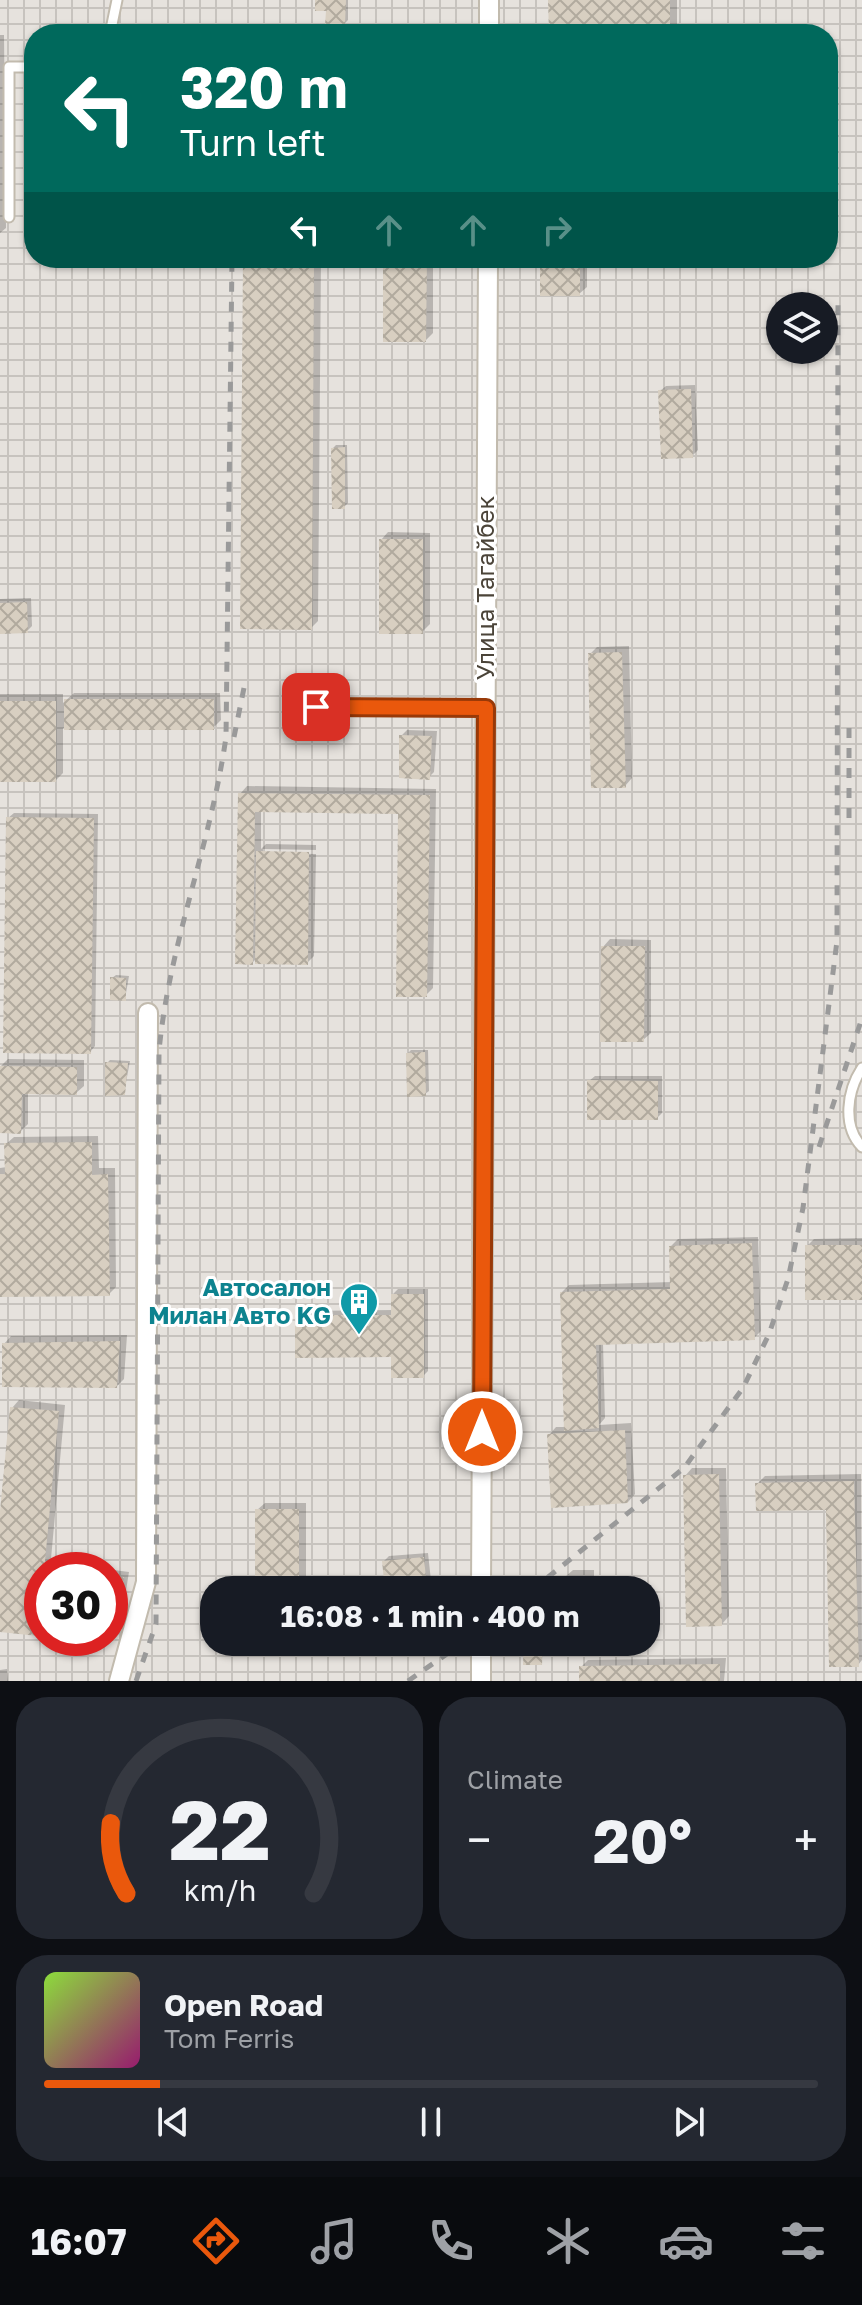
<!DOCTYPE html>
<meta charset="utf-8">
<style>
body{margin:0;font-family:"Golos Text",sans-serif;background:#242831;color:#f1f3f6;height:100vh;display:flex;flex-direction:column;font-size:30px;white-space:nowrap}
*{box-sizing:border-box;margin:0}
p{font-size:26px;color:#9ea1a6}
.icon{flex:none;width:44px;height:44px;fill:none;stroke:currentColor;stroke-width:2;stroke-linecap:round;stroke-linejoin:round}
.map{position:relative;height:1681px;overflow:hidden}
.details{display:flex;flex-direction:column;gap:16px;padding:16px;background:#0d0f14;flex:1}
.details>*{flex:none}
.banner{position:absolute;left:24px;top:24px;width:814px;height:244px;border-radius:32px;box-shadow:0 2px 6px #0004;background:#00695c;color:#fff;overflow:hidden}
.fabs{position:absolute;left:766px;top:292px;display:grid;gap:16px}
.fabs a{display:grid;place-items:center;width:72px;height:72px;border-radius:50%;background:#171b24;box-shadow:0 2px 6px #0004;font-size:40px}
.speed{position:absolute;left:24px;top:1552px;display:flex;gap:16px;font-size:40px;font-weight:700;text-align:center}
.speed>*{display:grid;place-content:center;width:104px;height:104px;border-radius:50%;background:#171b24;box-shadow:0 2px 6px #0004;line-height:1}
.speed .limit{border:12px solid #d22;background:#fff;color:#111}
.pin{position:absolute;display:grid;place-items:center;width:68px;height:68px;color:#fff;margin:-34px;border-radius:16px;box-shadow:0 4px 12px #0006}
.me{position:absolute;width:88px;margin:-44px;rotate:0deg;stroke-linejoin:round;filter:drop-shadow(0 0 6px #0008)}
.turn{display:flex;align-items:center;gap:28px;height:168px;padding:0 24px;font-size:36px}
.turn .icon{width:104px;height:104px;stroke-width:2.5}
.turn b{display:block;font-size:56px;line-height:68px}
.lanes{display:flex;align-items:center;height:76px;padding:0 24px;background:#0003;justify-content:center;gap:40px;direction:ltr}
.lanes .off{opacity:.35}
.big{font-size:60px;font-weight:700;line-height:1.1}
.details .tile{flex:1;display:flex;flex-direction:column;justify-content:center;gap:12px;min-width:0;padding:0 28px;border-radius:32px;background:#242831}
.details .dial{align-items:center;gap:0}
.dial svg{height:208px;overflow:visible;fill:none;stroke:#363941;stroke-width:7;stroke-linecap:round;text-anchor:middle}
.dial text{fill:#f1f3f6;stroke:none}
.song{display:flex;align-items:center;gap:24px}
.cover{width:96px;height:96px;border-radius:12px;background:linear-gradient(135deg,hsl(90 70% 55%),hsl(320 70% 35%))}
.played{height:8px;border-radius:4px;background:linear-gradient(90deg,#ea580c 15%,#363941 15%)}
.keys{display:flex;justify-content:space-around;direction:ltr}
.heat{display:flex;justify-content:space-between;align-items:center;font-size:44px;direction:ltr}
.details .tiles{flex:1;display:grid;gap:16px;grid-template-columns:1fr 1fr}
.tile:last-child{grid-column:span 2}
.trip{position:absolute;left:200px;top:1576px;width:460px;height:80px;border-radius:32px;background:#171b24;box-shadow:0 2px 6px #0004;font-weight:700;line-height:80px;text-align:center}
.menu{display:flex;height:128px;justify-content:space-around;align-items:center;background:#090b0e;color:#9ea1a6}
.menu .icon{width:56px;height:56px}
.menu .on{color:#ea580c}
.menu b{font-size:36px;color:#f1f3f6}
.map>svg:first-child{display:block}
.industrial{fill:url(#industrial-grid);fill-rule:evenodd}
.shadow{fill:#0003}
.building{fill:url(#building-cross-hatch)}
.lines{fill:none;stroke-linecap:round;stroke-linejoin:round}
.service-casing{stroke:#c2bbae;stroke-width:13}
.minor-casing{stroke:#c2bbae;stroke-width:22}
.service{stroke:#fff;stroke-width:9}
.minor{stroke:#fff;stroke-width:18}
.rail{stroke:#9a9a9a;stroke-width:5;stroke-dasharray:10 10;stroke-linecap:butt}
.route-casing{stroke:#983908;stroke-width:20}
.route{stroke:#ea580c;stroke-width:14}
.labels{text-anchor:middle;stroke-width:6;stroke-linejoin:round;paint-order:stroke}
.street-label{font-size:24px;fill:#4b4439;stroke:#fff}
.culture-label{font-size:24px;font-weight:bold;fill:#0d838f;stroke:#fff;text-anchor:end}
</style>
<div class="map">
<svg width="862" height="1681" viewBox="0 0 862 1681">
<defs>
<pattern id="industrial-grid" width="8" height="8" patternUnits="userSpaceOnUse" patternTransform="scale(2)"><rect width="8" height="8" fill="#e6e2dd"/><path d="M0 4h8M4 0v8" fill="none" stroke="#c7c3be"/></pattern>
<pattern id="building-cross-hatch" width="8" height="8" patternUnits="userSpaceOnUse" patternTransform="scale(2)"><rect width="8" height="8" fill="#d8cfc1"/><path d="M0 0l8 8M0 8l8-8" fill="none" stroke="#b1aa9e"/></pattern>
</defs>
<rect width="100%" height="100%" fill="#f6f3ec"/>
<path class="industrial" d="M0 0H862V1681H0ZM34 34H828V258H34ZM780 306H824V350H780ZM42 1570H110V1638H42ZM214 1590H646V1642H214Z"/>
<path class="shadow" d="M317 0H348V20L345 23Z
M550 0H677V34H551Z
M0 35H4L6 228 0 233Z
M828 92H831L828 203Z
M245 258H321L318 621 311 628Z
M386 258H433V333L426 340Z
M542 258H587V287L579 294Z
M695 385 698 450 692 456 660 391 666 386Z
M336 445H347L348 503 344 507 333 448Z
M388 532 430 533V624L422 632 381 540Z
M31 598 32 626 27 631 0 632V599Z
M629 646 632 778 625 786 590 654 597 647Z
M74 693H220L221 720 213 728H63V773L56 780H0V694H63V703Z
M407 730 437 731 434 772 429 777 401 736Z
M247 786 436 789 433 988 426 995 400 812 261 810V849L266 844 316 845V850L263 849V853L316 854 314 956 307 963 257 958 252 963 240 794Z
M14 813 98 814 95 1046 90 1052 8 818Z
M610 939 651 940V1033L643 1040 603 947Z
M116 975 129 976 125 999 112 978Z
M411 1050H428L429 1091 425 1094 408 1053Z
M8 1059 84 1060V1086L76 1093 28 1092V1124L20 1132 0 1131V1067Z
M110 1060 130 1061 124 1093 107 1063Z
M595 1076H662V1113L657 1118 589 1081Z
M98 1136 99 1168H115L116 1287 109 1294 0 1295V1168L7 1167 6 1144 14 1137Z
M758 1237 761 1331 754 1338 603 1343 605 1418 599 1425 631 1423 635 1494 628 1502 549 1435 556 1427H566L562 1292 569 1285 672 1282 671 1246 678 1239Z
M862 1238V1298L807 1246 814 1239Z
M398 1289H428V1371L423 1376 393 1355 297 1316 302 1311 393 1310V1294Z
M127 1335 124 1379 117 1386 4 1344 11 1336Z
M19 1400 65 1405 50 1570H42V1629L38 1633 0 1630V1532L12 1408Z
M692 1468H726L729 1616 722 1624 685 1476Z
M861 1474 862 1660 858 1665 828 1508 757 1484 765 1476Z
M265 1503H306V1590H257V1510Z
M428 1553 432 1590H387L384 1561 389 1556Z
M106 1569 129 1572 119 1634 114 1639 109 1638 110 1570Z
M573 1570H594V1583H626V1590H537L543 1584H565V1577Z
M526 1642H545L541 1663Z
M726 1658 724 1681H581V1667L588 1660Z
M7 1669 8 1681H0V1670Z"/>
<path class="building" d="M315 0H346L345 25H325L326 11H315Z
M548 0H670V34H549Z
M243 258H314L312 630 240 629Z
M383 258H427L426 342H383Z
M540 258H580V296H540Z
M691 389 693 458 661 459 658 390Z
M345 447V509H332L331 448Z
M379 539H423V634H379Z
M27 602 28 633 0 634V603Z
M622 652 626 788H591L588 653Z
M64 699H214V730H64Z
M0 701H56V782H0Z
M399 735 432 736 430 780 399 778Z
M238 793 430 795 427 997H396L398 814 255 812 253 965 235 964Z
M6 817 94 818 91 1054 3 1053Z
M256 851 309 852 308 965 255 964Z
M601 946H645L644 1042H600Z
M110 977 126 978V1001L110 1000Z
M425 1052 426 1096 407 1097 406 1053Z
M105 1062 128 1063 125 1095 105 1096Z
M0 1066 77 1067V1095L22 1094 21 1134 0 1133Z
M587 1080 658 1081V1120H587Z
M92 1142V1175L108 1174 110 1296 0 1297V1174H5L4 1143Z
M752 1243 755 1340 596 1345 599 1428 564 1431 560 1292 670 1289 669 1246Z
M805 1245H862V1300H805Z
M391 1294H424V1378H391V1357L295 1358V1315H391Z
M120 1341 117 1388 2 1387V1343Z
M10 1407 59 1411 38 1636 0 1632V1511Z
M625 1430 628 1503 551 1508 547 1434Z
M719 1474 722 1626 686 1627 683 1475Z
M854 1481 859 1667H829L826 1510 756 1511 755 1483Z
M255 1509H299V1590H255Z
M424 1557 427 1590H385L382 1561Z
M110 1575 124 1577 115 1641 110 1640Z
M587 1576 588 1590H563V1577Z
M256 1642H299V1646H256Z
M524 1642H543L542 1665H523Z
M720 1664V1681H579V1666Z"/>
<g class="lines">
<defs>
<path id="service" d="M110 34 117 0
M9 217V67H34
M316 707 486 708
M862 1068C847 1091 842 1126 862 1147"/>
<path id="minor" d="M489 34V0
M481 1590 488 258
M481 1642V1681
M119 1681 146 1582 148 1013"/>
</defs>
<use href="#service" class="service-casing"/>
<use href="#minor" class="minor-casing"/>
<use href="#service" class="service"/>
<use href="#minor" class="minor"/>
<path class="rail" d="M234 737 245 683
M849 818V718
M819 1147 862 1018
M532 1590 684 1468 743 1388 769 1334 788 1279 803 1208 837 941 838 298
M136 1681 156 1624 159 1051C169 944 211 844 226 737L232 258
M408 1681 464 1642"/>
</g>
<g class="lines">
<defs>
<path id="route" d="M316 707 486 708 482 1432"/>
</defs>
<use href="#route" class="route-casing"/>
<use href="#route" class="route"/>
</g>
<defs>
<symbol id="building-pin" viewBox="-11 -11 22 30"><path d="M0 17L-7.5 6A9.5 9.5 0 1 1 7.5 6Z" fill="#0f9aa8" stroke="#fff"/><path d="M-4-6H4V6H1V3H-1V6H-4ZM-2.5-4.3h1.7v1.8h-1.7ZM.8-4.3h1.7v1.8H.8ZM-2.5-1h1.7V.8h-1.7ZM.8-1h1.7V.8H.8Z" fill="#fff"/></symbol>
</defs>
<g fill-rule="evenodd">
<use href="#building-pin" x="337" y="1280" width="44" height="60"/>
</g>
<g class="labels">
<g class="street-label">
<text transform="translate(486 588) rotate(-90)" y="8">Улица Тагайбек</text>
</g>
<g class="culture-label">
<text x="331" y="1296">Автосалон<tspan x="331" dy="28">Милан Авто KG</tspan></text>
</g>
</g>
</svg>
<div class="fabs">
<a><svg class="icon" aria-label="layers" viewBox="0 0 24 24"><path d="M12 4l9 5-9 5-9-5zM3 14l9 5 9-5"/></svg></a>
</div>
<div class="speed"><div class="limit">30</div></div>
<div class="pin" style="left:316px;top:707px;background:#d93025"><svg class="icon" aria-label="arrive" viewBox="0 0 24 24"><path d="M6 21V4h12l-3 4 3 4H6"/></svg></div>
<svg class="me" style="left:482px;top:1432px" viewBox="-20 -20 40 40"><circle r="17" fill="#ea580c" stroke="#fff" stroke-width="3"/><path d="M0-11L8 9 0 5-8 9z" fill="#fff"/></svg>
<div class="trip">16:08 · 1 min · 400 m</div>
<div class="banner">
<div class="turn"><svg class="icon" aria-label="left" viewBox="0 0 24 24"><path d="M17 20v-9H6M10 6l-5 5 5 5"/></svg><div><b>320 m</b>Turn left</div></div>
<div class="lanes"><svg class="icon" aria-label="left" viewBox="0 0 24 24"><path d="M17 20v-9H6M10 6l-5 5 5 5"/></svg><svg class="icon off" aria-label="ahead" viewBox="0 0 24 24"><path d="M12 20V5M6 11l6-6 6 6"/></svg><svg class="icon off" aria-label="ahead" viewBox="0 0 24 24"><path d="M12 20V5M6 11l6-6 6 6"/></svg><svg class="icon off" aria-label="right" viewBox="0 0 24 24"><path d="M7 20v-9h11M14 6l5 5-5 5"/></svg></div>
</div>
</div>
<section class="details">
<div class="tiles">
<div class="tile dial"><svg viewBox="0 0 100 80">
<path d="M14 69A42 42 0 1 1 86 69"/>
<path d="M14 69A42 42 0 0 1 8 42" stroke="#ea580c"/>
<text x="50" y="56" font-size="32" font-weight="700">22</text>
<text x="50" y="72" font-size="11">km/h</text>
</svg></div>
<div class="tile"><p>Climate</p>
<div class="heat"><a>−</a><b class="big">20°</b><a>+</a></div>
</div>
<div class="tile">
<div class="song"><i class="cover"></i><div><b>Open Road</b><p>Tom Ferris</p></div></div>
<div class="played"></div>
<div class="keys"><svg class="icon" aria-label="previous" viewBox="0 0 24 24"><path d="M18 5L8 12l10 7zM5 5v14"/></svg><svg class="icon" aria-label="pause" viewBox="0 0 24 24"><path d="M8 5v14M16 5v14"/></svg><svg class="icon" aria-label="next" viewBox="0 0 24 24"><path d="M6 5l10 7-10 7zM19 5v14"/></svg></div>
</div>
</div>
</section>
<nav class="menu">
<b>16:07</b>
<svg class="icon on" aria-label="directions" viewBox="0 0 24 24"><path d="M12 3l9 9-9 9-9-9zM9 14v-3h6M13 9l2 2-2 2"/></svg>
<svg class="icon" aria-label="music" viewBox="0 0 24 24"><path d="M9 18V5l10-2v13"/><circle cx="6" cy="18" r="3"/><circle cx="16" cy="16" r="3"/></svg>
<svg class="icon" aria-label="phone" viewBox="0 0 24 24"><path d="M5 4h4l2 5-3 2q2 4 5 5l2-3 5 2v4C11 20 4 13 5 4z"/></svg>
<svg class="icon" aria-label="climate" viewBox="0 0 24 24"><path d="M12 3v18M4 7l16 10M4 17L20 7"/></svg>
<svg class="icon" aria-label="car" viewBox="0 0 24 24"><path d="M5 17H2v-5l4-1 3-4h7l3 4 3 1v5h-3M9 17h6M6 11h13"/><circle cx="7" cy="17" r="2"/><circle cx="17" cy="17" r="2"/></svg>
<svg class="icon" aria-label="filters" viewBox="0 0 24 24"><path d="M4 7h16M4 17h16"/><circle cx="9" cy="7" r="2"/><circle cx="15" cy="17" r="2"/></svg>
</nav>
